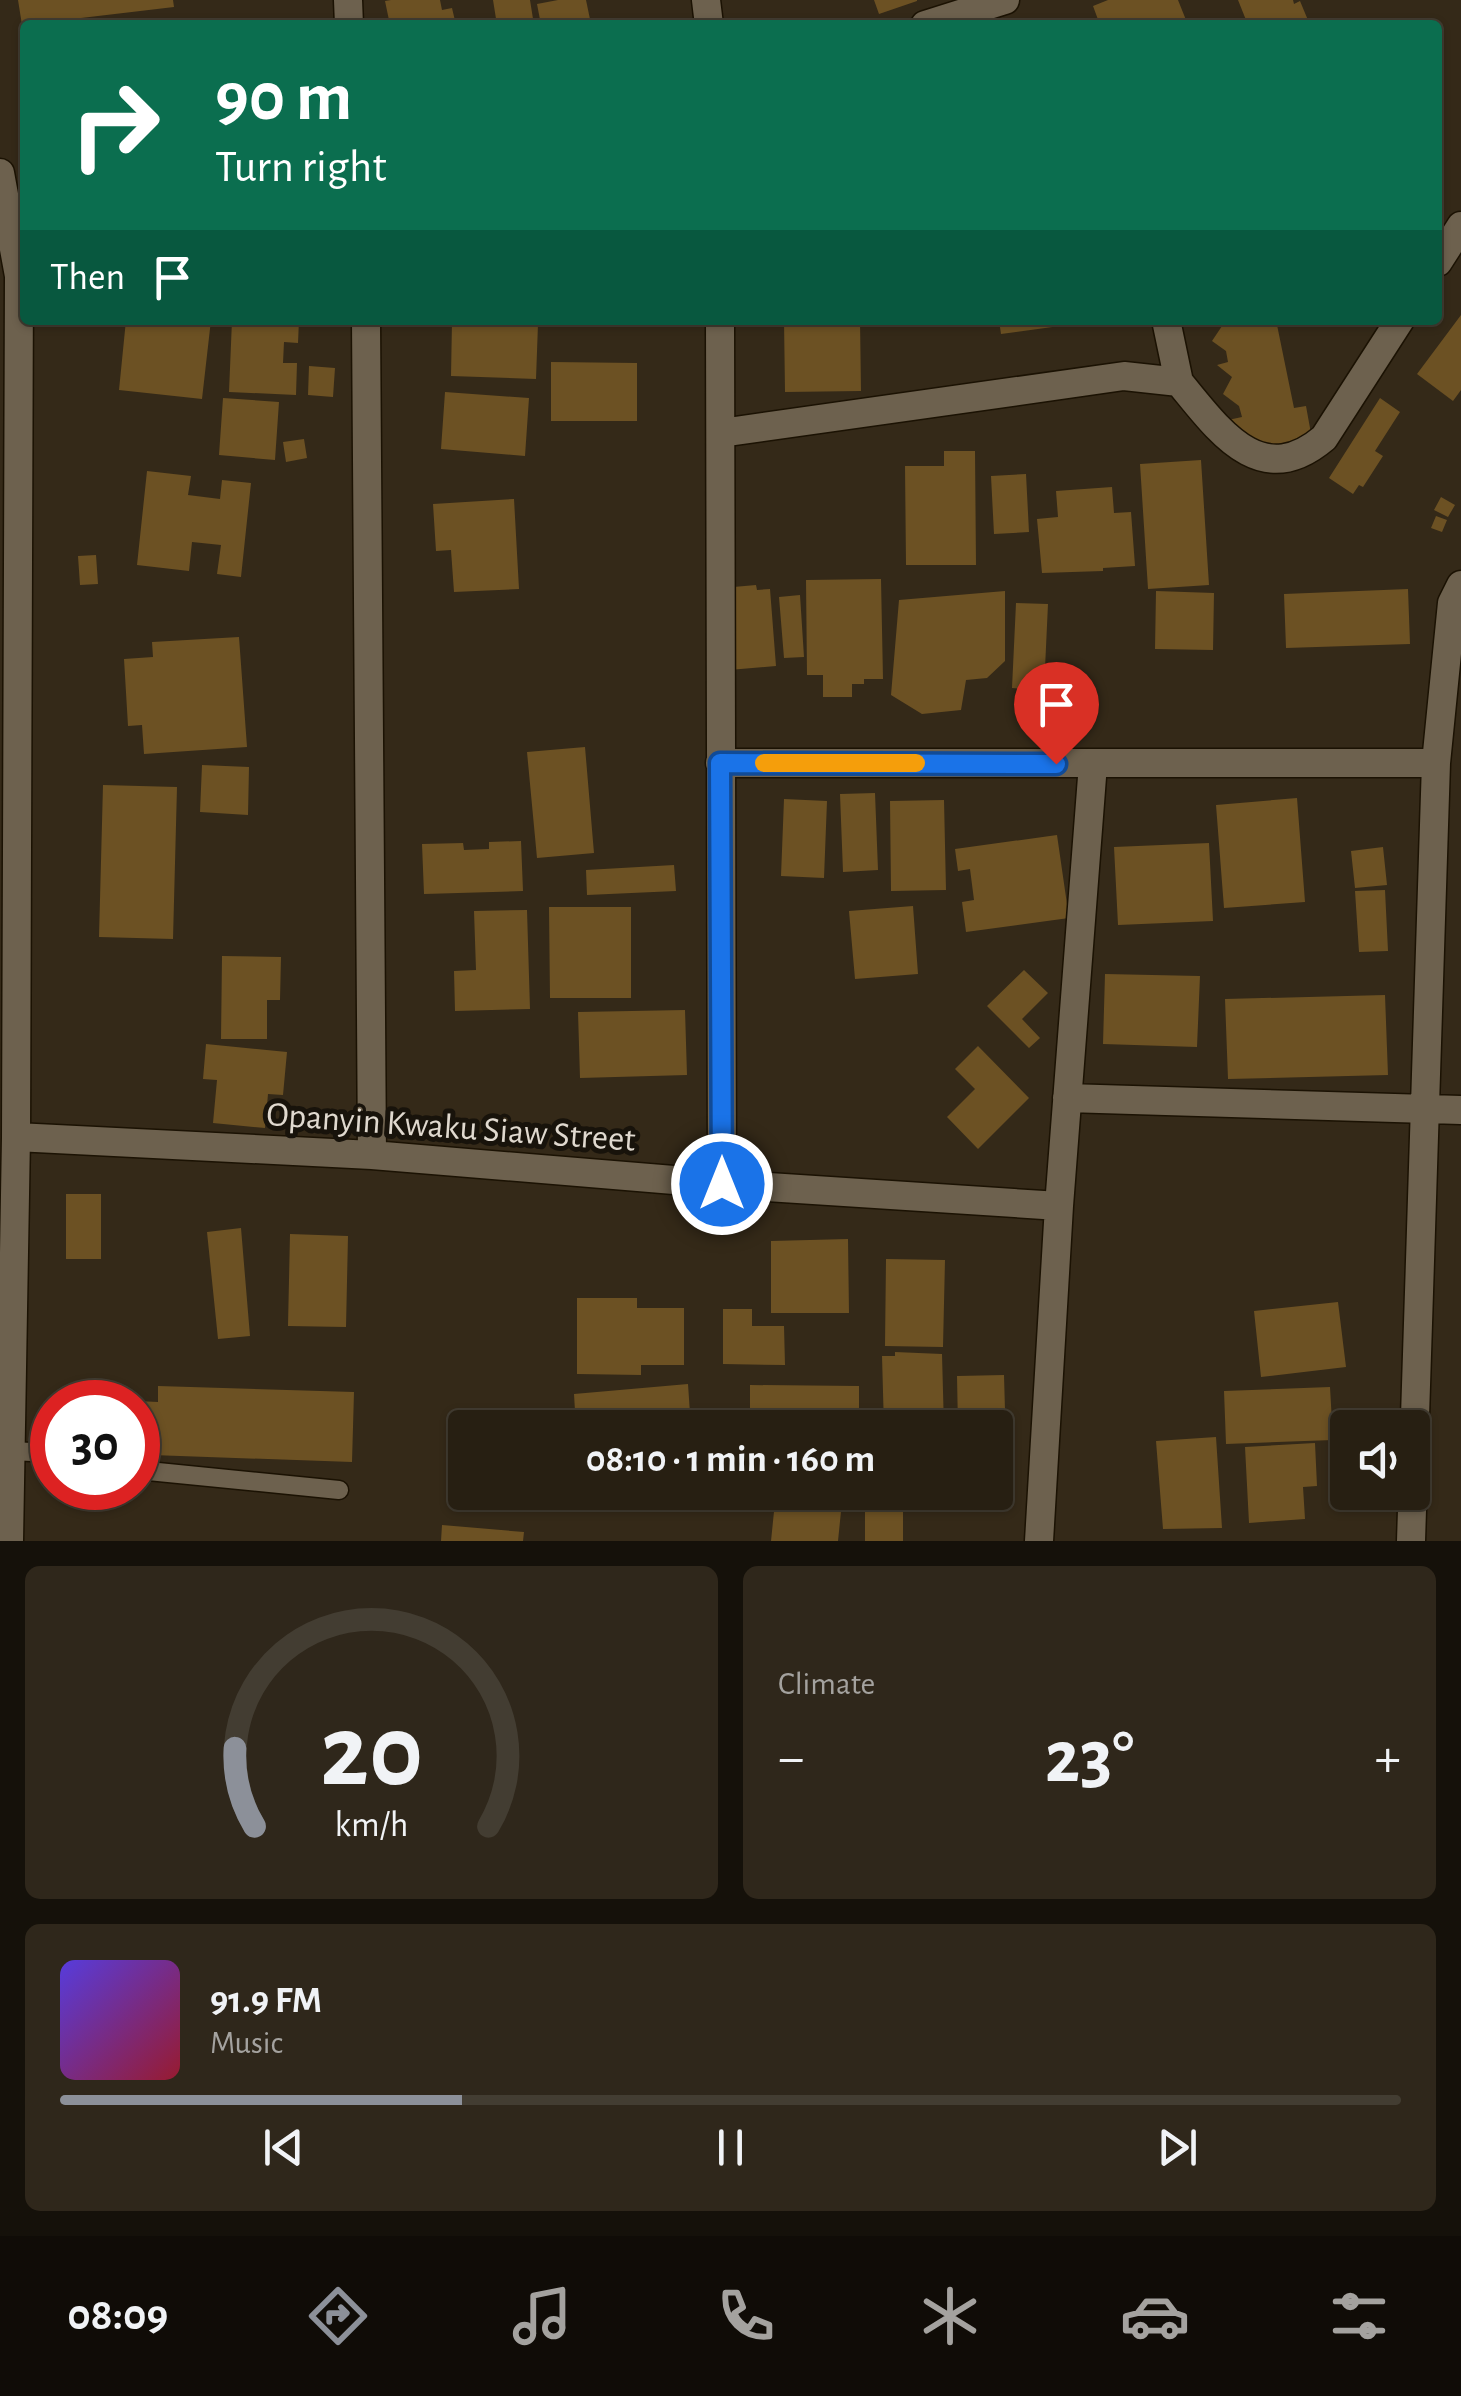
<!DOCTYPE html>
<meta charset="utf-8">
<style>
body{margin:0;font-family:"Alegreya Sans",sans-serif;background:#2f271b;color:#f1f3f6;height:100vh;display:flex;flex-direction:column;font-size:38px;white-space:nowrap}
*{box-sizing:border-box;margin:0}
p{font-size:32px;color:#a4a29f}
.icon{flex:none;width:55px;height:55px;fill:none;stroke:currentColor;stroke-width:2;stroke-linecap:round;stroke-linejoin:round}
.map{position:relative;height:1541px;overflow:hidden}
.details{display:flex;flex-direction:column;gap:25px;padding:25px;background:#15110a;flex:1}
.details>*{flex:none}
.hud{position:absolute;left:20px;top:20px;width:1422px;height:305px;border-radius:10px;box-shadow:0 2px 8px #0004,0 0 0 2px #433d32;background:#0b6e4f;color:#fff;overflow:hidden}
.buttons{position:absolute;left:1330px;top:1410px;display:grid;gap:20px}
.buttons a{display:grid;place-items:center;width:100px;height:100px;border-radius:10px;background:#271f12;box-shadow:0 2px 8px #0004,0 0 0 2px #433d32;font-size:50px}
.speed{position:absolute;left:30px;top:1380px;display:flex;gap:20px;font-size:50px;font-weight:700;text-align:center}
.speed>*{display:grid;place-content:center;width:130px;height:130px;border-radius:50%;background:#271f12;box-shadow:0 2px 8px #0004,0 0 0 2px #433d32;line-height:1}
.speed .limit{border:15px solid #d22;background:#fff;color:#111}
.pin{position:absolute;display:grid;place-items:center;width:85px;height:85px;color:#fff;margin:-102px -42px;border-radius:50% 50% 50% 0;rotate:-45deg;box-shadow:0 0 10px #0007}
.pin .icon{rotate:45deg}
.me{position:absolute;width:110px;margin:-55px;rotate:0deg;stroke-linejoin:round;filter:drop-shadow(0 0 8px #0008)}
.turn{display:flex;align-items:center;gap:35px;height:210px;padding:0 30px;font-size:45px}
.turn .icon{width:130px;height:130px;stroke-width:2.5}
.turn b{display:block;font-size:70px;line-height:85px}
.then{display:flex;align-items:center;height:95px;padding:0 30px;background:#0003;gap:20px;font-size:38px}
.big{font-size:75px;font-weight:700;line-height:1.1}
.details .card{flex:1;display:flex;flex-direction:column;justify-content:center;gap:15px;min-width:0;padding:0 35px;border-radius:15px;background:#2f271b}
.details .dial{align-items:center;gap:0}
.dial svg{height:260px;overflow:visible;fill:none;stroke:#433d32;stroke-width:7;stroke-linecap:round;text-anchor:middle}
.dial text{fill:#f1f3f6;stroke:none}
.song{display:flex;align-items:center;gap:30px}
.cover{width:120px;height:120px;border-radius:15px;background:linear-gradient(135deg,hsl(250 70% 55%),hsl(350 70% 35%))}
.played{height:10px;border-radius:5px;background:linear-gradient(90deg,#8c9099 30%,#433d32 30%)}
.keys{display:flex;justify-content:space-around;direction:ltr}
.heat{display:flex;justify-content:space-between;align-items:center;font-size:55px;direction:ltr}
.details .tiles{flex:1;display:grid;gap:25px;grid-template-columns:1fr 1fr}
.card:last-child{grid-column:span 2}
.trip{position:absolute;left:448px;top:1410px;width:565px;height:100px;border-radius:10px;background:#271f12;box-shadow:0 2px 8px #0004,0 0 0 2px #433d32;font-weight:700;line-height:100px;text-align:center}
.tab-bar{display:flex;height:160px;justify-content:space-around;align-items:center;background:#100c07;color:#a4a29f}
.tab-bar .icon{width:70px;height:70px}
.tab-bar .active{color:#8c9099}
.tab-bar b{font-size:45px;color:#f1f3f6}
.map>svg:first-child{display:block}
.building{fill:#6c5123}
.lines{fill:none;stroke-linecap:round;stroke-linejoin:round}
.service-casing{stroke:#1b1203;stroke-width:21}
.minor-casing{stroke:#1b1203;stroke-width:31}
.service{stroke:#6d614e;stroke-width:18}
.minor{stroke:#6d614e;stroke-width:28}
.route-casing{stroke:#114b97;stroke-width:25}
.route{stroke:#1a73e8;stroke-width:18}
.slow{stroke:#f59e0b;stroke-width:18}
.labels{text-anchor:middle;stroke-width:10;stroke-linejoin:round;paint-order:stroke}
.street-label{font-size:35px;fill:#e0d9cf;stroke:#18130b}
</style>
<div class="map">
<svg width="1461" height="1541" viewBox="0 0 1461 1541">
<rect width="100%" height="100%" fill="#342918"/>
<path class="building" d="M18 0H173L174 7 22 25Z
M391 0H440L442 10 452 8 456 25H390L385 1Z
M493 0H530L534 25H497Z
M558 0H586L591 24 541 25 537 4Z
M874 0H917V1L879 14Z
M1108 0H1178L1188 25H1100L1093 6Z
M1238 0H1293L1294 4 1300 1 1310 25H1248Z
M1461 315V390L1453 401 1417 374Z
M126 320H211L202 399 119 390Z
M232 320H299L298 343 284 342 283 363H297L296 395 229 392Z
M784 320H860L861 391 785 392Z
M999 320H1089V322L1001 334Z
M1215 320H1276L1294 408 1306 406 1312 439 1263 449 1228 420 1242 417 1239 406 1223 394 1232 377 1217 365 1228 362 1226 351 1212 341 1222 326Z
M452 321 538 324 536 379 451 376Z
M551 362 637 363V421H551Z
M309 366 335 368 333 397 308 395Z
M445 392 529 398 525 456 441 449Z
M223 398 279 402 275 460 219 455Z
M1380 398 1400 412 1375 451 1383 456 1363 487 1359 485 1353 494 1329 478Z
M304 439 307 458 286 462 283 442Z
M944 451H975L976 565H906L905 466H944Z
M1201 460 1209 585 1148 589 1140 464Z
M147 471 191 476 188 495 220 499 222 480 251 483 241 577 217 574 221 545 192 542 189 571 137 565Z
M1026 474 1029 532 994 534 991 476Z
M1112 487 1114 513 1131 512 1135 566 1103 568V571L1042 573 1037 519 1058 517 1056 491Z
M1441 497 1455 505 1448 517 1434 510Z
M514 499 519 589 454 592 451 550 436 551 433 504Z
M1436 516 1447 520 1442 532 1431 528Z
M96 555 98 584 80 585 78 556Z
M881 579 883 679H864V684H852V697H823V675H807L806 580Z
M756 585 757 590 770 589 776 666 729 670 722 588Z
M1408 589 1410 644 1286 648 1284 594Z
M1005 591V661L987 678 966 680 961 710 922 714 891 695 899 600Z
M1156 591 1214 593 1213 650 1155 649Z
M800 595 804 657 784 658 779 597Z
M1016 603 1048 604 1044 690 1012 688Z
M239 637 247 747 144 754 142 725 128 726 124 659 153 657 152 642Z
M585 747 594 853 537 858 527 752Z
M202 765 249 767 248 815 200 812Z
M103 785 177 787 173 939 99 937Z
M875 793 878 870 843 872 840 794Z
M1297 798 1305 902 1224 908 1216 805Z
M784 799 827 801 824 878 781 876Z
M944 800 946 890 891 891 890 801Z
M1057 835 1069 918 966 932 962 902 974 900 970 869 958 871 955 849Z
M521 841 523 891 424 894 422 844 463 843 464 850 489 849V842Z
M1209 843 1213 921 1118 925 1114 847Z
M1383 847 1387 885 1355 888 1351 851Z
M674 865 676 891 587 895 586 870Z
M1385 890 1388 951 1359 952 1355 891Z
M913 906 918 974 855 979 849 911Z
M549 907H631V998H550Z
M527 910 530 1009 455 1011 454 971 476 970 474 911Z
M222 956 281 957 280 1000H267V1039H221Z
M1024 970 1048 993 1022 1019 1040 1038 1029 1048 987 1006Z
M1105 974 1200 976 1197 1047 1103 1044Z
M1385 995 1388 1075 1228 1079 1225 999Z
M685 1010 687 1075 580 1078 578 1012Z
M206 1044 287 1052 283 1095 268 1094 265 1128 213 1123 217 1080 203 1079Z
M978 1046 1029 1098 978 1149 947 1117 975 1089 955 1069Z
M66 1194H101V1259H66Z
M241 1228 250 1336 218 1339 207 1232Z
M290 1234 348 1236 346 1327 288 1326Z
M848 1239 849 1313H771V1241Z
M886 1259 945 1260 943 1347 885 1346Z
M577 1298H637V1308H684V1365H641V1375L577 1374Z
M1338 1302 1346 1367 1261 1377 1254 1311Z
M723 1309H752V1326H784L785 1365 723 1364Z
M895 1352 942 1354 944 1428H884L882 1356H895Z
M1004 1375 1006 1446H995V1428H958L957 1376Z
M688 1384 691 1428H576L574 1394Z
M750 1385 859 1386V1428H750Z
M158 1386 354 1392 352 1462 152 1455V1435L138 1434V1401L158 1402Z
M1330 1387 1333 1440 1226 1444 1224 1391Z
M1216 1437 1222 1528 1163 1529 1156 1441Z
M1315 1443 1317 1486 1303 1487 1305 1519 1249 1523 1245 1447Z
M776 1492H843L838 1541H771Z
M865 1492H903V1541H865Z
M442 1525 524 1532 523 1541H441Z"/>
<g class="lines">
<defs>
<path id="service" d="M11 1451 52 1453
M138 1470 339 1490"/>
<path id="minor" d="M348 0 349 25
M706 0 709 25
M925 25 1005 0
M0 173 19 276 16 1137 9 1541
M1438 262 1461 226
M366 320 372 1155
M720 320 722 1184
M1166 320 1179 382
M721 433 1124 376 1179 382C1218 429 1260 492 1324 438L1400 320
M720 763H1436
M1067 1098 1461 1110
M16 1137 372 1155 722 1184 1059 1206
M1039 1541 1059 1206 1093 764
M1411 1541 1436 763 1452 603 1461 585"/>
</defs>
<use href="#service" class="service-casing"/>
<use href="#minor" class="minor-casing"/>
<use href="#service" class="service"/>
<use href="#minor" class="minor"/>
</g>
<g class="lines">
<defs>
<path id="route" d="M722 1184 720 763 1056 764"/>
</defs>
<use href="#route" class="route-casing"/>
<use href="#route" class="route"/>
<path class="slow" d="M764 763H916"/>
</g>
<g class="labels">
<g class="street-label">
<text transform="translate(451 1126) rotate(4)" y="12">Opanyin Kwaku Siaw Street</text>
</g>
</g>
</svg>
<div class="buttons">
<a><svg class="icon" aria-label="sound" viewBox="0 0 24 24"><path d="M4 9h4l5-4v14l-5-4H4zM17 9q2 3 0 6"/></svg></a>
</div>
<div class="speed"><div class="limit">30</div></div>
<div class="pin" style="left:1056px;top:764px;background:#d93025"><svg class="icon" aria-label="arrive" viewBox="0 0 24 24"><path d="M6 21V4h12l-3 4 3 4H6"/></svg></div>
<svg class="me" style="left:722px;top:1184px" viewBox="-20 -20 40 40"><circle r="17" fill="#1a73e8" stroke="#fff" stroke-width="3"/><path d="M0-11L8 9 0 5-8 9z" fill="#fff"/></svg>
<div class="trip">08:10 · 1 min · 160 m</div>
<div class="hud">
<div class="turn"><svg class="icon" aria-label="right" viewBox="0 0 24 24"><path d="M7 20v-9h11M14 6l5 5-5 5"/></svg><div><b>90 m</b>Turn right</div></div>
<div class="then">Then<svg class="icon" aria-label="arrive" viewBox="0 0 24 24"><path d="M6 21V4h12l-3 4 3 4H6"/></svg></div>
</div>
</div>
<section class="details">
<div class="tiles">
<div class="card dial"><svg viewBox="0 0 100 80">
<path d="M14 69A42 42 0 1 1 86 69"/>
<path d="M14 69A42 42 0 0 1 8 45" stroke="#8c9099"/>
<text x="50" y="56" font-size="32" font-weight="700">20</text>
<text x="50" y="72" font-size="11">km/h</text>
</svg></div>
<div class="card"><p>Climate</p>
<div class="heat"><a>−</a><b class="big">23°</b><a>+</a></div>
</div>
<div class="card">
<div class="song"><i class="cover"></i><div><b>91.9 FM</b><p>Music</p></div></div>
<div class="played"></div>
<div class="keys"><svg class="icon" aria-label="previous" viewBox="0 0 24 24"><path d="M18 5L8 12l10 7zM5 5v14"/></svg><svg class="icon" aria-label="pause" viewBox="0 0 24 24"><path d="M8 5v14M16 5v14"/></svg><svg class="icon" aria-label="next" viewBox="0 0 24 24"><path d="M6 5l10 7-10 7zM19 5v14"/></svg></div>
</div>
</div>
</section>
<nav class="tab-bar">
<b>08:09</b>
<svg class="icon active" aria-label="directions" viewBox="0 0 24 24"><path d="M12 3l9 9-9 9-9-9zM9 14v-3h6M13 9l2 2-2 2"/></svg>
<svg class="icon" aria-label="music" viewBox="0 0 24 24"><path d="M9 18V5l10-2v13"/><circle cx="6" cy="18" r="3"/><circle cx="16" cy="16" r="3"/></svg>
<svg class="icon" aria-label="phone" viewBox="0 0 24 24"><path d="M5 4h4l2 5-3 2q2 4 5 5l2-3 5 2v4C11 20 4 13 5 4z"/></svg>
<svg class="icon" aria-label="climate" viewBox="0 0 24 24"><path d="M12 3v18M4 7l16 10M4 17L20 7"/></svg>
<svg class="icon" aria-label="car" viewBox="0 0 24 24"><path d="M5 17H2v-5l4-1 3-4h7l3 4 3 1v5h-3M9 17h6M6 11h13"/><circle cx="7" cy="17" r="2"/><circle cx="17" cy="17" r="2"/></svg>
<svg class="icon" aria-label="filters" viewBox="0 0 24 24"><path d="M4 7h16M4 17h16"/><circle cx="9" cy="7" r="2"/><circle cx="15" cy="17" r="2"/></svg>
</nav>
